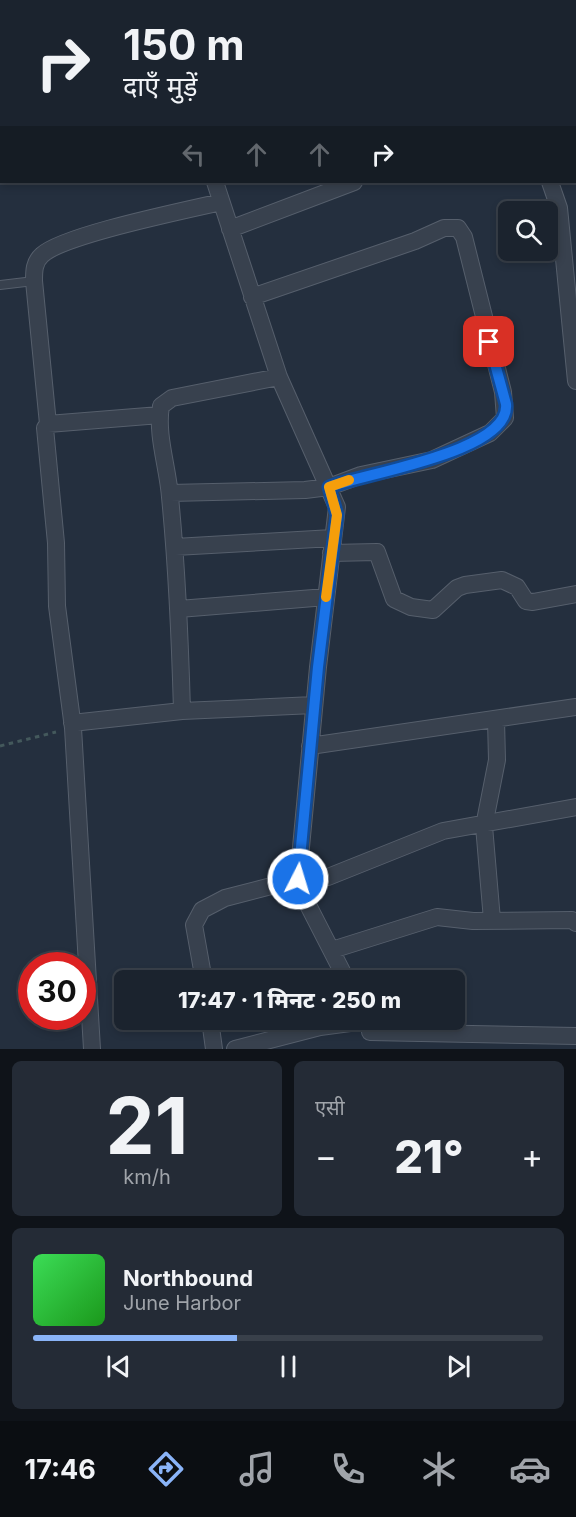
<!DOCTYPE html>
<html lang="hi">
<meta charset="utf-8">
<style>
body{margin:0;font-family:Inter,"Noto Sans Devanagari",sans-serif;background:#242b36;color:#f1f3f6;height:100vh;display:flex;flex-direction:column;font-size:22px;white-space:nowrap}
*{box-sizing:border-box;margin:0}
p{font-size:20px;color:#a0a4aa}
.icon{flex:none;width:33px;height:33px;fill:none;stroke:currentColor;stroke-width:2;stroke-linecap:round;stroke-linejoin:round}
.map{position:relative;height:1049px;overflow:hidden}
.sheet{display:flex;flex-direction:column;gap:12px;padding:12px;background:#0f1319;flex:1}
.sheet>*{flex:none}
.hud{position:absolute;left:0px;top:0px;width:576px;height:183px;box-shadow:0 3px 9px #0003,0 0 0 2px #39404a;background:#1b232e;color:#f1f3f6;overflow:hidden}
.buttons{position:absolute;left:498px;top:201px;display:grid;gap:12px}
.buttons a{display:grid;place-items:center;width:60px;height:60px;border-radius:9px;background:#1b232e;box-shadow:0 3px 9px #0003,0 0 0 2px #39404a;font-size:30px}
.speed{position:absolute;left:18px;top:952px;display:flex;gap:12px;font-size:30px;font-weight:700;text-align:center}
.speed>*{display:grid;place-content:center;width:78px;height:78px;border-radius:50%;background:#1b232e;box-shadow:0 3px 9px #0003,0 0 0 2px #39404a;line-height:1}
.speed .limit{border:9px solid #d22;background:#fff;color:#111}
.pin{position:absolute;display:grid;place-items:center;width:51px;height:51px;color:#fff;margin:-26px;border-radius:12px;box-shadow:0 3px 9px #0006}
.me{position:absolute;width:66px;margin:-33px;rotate:5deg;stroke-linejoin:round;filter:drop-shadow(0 0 4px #0008)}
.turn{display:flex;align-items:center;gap:21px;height:126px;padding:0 24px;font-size:27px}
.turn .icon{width:78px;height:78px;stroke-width:2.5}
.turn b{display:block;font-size:42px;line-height:51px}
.lanes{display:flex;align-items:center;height:57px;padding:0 24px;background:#0003;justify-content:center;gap:30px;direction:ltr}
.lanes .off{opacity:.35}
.big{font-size:45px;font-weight:800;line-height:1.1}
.sheet .widget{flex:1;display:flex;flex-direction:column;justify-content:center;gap:9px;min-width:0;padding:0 21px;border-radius:9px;background:#242b36}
.sheet .dial{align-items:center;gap:0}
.dial b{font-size:78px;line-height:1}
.song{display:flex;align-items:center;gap:18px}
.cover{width:72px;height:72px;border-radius:9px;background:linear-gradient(135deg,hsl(130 70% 55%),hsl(120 70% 35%))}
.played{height:6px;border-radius:3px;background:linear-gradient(90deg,#8ab4f8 40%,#39404a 40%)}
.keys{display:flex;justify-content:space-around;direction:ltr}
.heat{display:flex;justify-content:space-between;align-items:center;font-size:33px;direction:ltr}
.sheet .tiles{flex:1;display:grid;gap:12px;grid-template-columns:1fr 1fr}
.widget:last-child{grid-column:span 2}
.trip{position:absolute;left:114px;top:970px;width:351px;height:60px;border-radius:9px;background:#1b232e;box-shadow:0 3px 9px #0003,0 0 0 2px #39404a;font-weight:800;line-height:60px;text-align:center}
.tab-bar{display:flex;height:96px;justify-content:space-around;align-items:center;background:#0b0e12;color:#a0a4aa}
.tab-bar .icon{width:42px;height:42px}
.tab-bar .on{color:#8ab4f8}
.tab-bar b{font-size:27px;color:#f1f3f6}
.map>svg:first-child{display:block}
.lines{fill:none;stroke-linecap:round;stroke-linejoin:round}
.service-casing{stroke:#565f6c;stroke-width:10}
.minor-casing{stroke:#565f6c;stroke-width:18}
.path{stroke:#44595c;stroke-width:3;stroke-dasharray:4.5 4.5;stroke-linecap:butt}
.service{stroke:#38414e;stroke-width:8}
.minor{stroke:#38414e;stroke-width:16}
.route-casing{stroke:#114b97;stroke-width:15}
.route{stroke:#1a73e8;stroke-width:10}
.slow{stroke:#f59e0b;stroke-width:10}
</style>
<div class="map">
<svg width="576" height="1049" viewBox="0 0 576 1049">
<rect width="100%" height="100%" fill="#242f3e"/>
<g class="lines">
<defs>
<path id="service" d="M0 285 34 281"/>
<path id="minor" d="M97 0 99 2
M519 0V2
M425 2 430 0
M574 26 576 25
M574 175H576
M215 182 279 377 337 507 318 667 298 879 308 905 347 981
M550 182 559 208 576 381
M230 229 354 182
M48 424 34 281C34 271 34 262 42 255 63 235 187 210 221 202
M170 493 305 490 329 487 361 475 432 460 490 433 505 418 503 392 464 237 458 228H444L415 241 252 297
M175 547 333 538
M331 553 377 552 394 599 411 607 433 610 457 588 465 585 502 580 517 587 526 601 533 602 576 594
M179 609 326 597
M182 711C180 639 177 568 170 497 168 468 156 435 161 406L172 398 279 377
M72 723 182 711 314 705
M310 746 576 707
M492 920 484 826 497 760 496 720
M332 950 437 917 473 921 572 920 576 923
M204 981 194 925 202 910 225 898 298 879 328 877 443 831 576 807
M210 1020 214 1049
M370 1032 576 1036
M92 1049 73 728 57 606 56 543 45 428 48 424 160 415
M235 1049 320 1027 365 1021"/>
</defs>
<use href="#service" class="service-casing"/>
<use href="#minor" class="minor-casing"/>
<path class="path" d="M161 0V2
M0 746 56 732"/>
<use href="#service" class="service"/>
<use href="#minor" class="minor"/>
</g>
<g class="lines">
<defs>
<path id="route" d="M298 879 318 667 337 515 329 487C365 473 511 452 506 404L489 342"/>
</defs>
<use href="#route" class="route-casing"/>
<use href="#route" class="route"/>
<path class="slow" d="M326 597 337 515 329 487 349 480"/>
</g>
</svg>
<div class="buttons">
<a><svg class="icon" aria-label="search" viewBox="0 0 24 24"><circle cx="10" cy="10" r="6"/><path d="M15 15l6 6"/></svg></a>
</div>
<div class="speed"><div class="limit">30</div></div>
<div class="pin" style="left:489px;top:342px;background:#d93025"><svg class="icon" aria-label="arrive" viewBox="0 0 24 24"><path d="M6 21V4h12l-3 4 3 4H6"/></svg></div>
<svg class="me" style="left:298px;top:879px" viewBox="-20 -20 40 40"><circle r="17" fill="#1a73e8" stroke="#fff" stroke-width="3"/><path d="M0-11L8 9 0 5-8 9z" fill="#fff"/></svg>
<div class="trip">17:47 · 1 मिनट · 250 m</div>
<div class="hud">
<div class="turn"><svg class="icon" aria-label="right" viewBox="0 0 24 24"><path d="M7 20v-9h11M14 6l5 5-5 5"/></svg><div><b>150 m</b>दाएँ मुड़ें</div></div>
<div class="lanes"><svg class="icon off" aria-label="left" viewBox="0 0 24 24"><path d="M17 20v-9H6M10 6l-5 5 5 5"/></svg><svg class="icon off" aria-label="ahead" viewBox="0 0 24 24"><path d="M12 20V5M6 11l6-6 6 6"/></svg><svg class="icon off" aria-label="ahead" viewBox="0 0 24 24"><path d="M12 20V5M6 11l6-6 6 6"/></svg><svg class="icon" aria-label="right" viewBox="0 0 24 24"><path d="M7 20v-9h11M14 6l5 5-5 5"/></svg></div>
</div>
</div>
<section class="sheet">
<div class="tiles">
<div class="widget dial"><b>21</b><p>km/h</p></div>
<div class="widget"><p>एसी</p>
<div class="heat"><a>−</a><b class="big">21°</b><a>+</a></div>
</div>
<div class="widget">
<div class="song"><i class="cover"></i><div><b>Northbound</b><p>June Harbor</p></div></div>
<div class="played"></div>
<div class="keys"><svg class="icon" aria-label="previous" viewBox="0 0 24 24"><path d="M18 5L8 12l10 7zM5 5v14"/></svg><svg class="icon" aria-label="pause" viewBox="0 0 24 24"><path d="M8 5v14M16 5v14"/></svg><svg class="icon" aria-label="next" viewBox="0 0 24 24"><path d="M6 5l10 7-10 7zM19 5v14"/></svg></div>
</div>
</div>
</section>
<nav class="tab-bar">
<b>17:46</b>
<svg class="icon on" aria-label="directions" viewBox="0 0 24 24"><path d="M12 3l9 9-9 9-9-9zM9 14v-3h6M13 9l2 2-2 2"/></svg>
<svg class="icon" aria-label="music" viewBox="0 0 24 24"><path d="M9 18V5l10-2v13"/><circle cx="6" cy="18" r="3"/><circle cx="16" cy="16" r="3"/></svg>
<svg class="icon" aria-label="phone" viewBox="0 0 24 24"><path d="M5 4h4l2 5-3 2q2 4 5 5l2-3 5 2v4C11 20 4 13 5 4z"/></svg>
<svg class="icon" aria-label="climate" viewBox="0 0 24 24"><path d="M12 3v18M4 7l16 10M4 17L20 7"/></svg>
<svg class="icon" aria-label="car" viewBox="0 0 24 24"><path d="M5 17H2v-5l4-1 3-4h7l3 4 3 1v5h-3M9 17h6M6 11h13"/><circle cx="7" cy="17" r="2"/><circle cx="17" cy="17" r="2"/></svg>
</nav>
